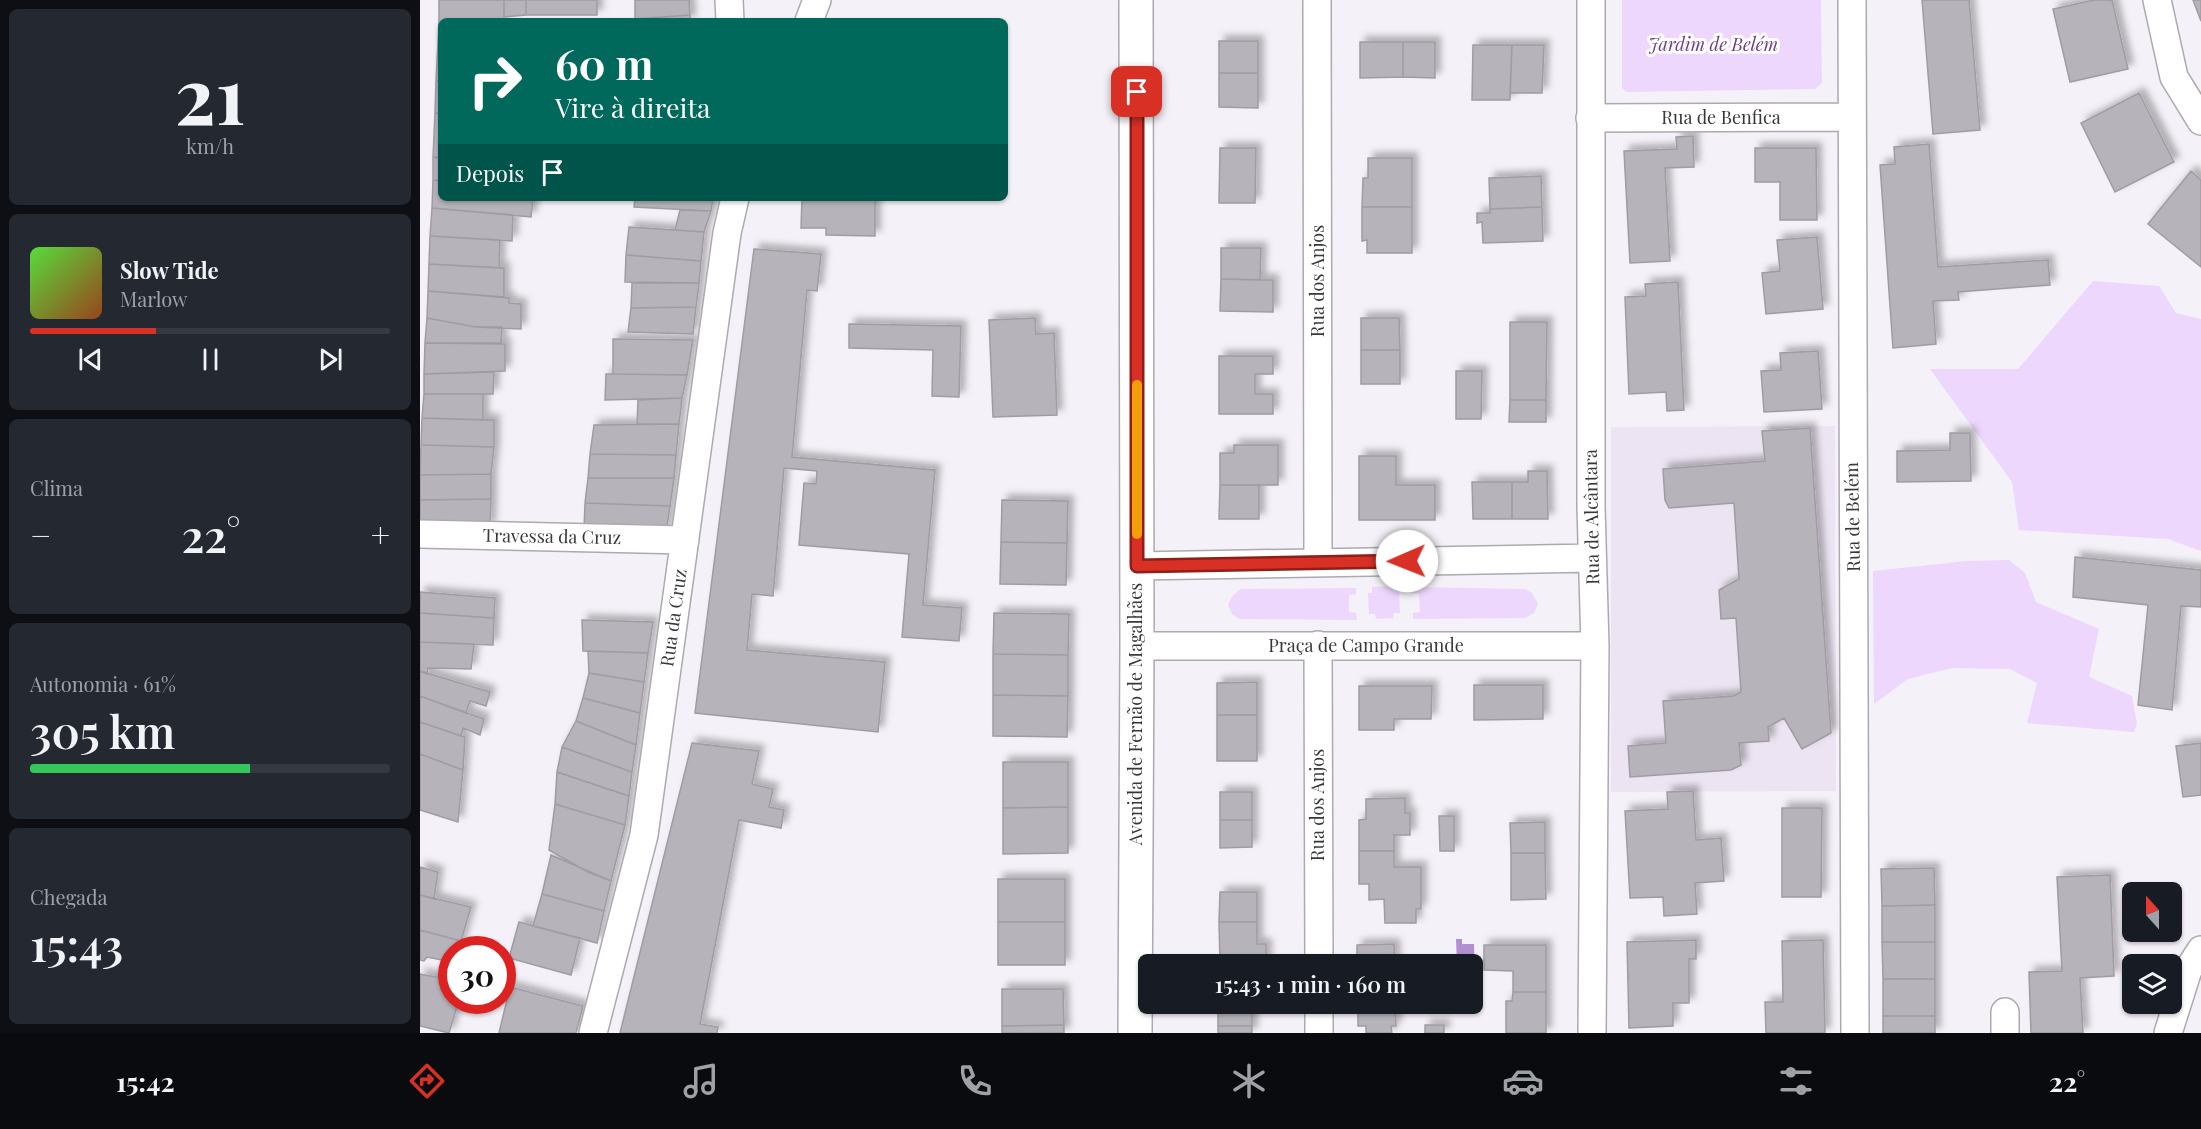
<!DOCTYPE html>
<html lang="pt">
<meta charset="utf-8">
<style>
body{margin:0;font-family:"Playfair Display",serif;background:#242831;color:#f1f3f6;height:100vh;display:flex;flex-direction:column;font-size:22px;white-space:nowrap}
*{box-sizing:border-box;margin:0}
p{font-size:20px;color:#9ea1a6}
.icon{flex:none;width:33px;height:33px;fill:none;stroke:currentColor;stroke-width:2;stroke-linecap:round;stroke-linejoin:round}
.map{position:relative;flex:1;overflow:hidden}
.panel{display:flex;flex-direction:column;gap:9px;padding:9px;background:#0d0f14;width:420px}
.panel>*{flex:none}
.banner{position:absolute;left:18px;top:18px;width:570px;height:183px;border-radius:9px;box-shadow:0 2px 4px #0004;background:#00695c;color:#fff;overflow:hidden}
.needle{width:39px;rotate:339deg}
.tools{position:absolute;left:1702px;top:882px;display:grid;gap:12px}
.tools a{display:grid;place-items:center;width:60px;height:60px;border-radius:9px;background:#171b24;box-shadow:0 2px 4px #0004;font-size:30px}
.speed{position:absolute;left:18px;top:936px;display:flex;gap:12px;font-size:30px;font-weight:700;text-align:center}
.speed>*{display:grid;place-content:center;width:78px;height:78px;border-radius:50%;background:#171b24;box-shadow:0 2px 4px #0004;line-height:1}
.speed .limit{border:9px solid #d22;background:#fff;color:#111}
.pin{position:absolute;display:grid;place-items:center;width:51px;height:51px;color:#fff;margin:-26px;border-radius:12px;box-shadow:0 3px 9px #0006}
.me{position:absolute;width:66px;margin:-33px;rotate:269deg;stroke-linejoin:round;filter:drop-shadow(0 0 4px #0008)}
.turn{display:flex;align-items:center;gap:21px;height:126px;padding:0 18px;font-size:27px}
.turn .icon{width:78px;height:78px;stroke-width:2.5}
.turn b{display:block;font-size:42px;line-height:51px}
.then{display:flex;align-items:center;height:57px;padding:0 18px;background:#0003;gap:12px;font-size:22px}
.big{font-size:45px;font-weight:600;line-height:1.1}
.panel .tile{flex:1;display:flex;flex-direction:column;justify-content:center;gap:9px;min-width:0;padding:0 21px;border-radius:9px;background:#242831}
.panel .dial{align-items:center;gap:0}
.dial b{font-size:78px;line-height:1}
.song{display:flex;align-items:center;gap:18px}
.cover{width:72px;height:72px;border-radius:9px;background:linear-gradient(135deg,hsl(110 70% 55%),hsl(20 70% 35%))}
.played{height:6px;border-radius:3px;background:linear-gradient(90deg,#d93025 35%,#363941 35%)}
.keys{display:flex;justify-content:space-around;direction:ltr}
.heat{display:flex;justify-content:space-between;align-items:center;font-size:33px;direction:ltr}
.charge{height:9px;border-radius:4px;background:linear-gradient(90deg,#34c759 61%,#363941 0)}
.trip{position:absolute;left:718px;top:954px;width:345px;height:60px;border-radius:9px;background:#171b24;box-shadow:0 2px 4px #0004;font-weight:600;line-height:60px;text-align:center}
.menu{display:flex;height:96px;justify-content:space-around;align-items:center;background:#090b0e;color:#9ea1a6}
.menu .icon{width:42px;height:42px}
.menu .on{color:#d93025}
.menu b{font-size:27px;color:#f1f3f6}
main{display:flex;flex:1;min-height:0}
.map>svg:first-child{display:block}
.built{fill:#ece4f2}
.green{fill:#edd7fd}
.water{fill:#b48fcf}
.building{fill:#b7b3ba;stroke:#a09ca3;stroke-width:1.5;filter:url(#shadow)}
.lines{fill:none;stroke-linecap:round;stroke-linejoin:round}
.minor-casing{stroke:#ada9b0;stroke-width:30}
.primary-casing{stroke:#ada9b0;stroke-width:36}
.minor{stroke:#fff;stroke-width:27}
.primary{stroke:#fff;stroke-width:33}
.route-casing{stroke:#8d1f18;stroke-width:15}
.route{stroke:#d93025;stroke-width:10}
.slow{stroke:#f59e0b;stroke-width:10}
.labels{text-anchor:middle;stroke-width:6;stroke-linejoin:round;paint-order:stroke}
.park-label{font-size:18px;font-style:italic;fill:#6c3d8a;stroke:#fff}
.street-label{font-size:18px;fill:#38373a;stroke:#fff}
</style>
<main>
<section class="panel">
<div class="tile dial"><b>21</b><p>km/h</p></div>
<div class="tile">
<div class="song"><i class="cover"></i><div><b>Slow Tide</b><p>Marlow</p></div></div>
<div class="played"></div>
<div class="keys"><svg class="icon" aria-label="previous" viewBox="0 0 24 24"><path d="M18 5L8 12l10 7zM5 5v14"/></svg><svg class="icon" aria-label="pause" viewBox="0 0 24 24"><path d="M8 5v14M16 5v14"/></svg><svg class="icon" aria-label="next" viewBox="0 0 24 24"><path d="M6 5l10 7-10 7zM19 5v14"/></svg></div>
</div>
<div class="tile"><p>Clima</p>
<div class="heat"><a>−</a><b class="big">22°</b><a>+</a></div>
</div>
<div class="tile"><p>Autonomia · 61%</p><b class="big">305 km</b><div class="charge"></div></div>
<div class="tile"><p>Chegada</p><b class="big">15:43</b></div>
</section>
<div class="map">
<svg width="1781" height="1033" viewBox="0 0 1781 1033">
<defs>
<filter id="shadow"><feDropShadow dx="5.5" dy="-5.5" stdDeviation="3" flood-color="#0004"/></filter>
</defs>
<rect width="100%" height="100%" fill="#f5f1f8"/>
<path class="built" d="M1415 426 1416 791 1191 792V427Z"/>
<path class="green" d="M1202 0H1401L1402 83 1395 89 1207 92 1202 88Z
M1673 281 1739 286 1756 313 1781 319V551L1748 539 1599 530 1592 482 1510 369H1598Z
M1589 560 1605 573 1616 602 1679 629 1669 677 1712 696 1717 723 1714 732 1607 723 1617 683 1590 669 1532 668 1488 679 1454 704 1453 571 1546 561Z
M974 586V590H979L980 613H973L974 618 956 619 955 614H949L948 593H952V587Z
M992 587 1105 589 1112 593 1118 604 1114 613 1105 618 993 619V613L1000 612 999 594 992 593Z
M936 588V594L929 595V612L936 613 937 620 819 619 812 614 808 605 813 595 821 589Z"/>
<path class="water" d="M1036 939H1042V944H1054L1055 979H1053V964H1037Z"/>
<path class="building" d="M19 0H84V21L19 22Z
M84 0H106V15L84 17Z
M106 0H177V15H106Z
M215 0H269L270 15 215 19Z
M1502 0H1549L1560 130 1513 134Z
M1674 0H1692L1708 69 1650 82 1633 9Z
M1773 0H1781V21Z
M270 15V21H215V19Z
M19 22H21V81H16Z
M799 41H838V73H799Z
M940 42H983V77L940 78Z
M983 42H1015V78L983 77Z
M1053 45H1092L1090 100H1052Z
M1092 45H1124L1122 93H1090Z
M799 73H838V108L799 107Z
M16 81H21V114L15 113Z
M1719 93 1754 162 1695 192 1661 123Z
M15 113 21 114V158L13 157Z
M1273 136 1274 167 1245 168 1250 261 1210 263 1204 151 1257 149 1256 137Z
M1509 144 1518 267 1628 260 1630 285 1538 292 1539 300 1513 301 1516 344 1473 348 1460 165 1475 164 1474 147Z
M800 148H836L835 203H799Z
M1335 148H1396L1397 220H1360V182H1335Z
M13 157 21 158V181L13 180Z
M948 158H992V207H942L943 178H948Z
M1771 171 1781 180V267L1728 224Z
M1121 176 1122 207 1070 209 1069 178Z
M13 180 21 181V198H113L111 217 12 208Z
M215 198H293L291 211 214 207Z
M382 198H455V236L406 235V228H381Z
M942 207H992V253H947V240L942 241Z
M1122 207 1123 241 1063 243 1062 222 1057 223V213H1070V209Z
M12 208 93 215 92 241 10 236Z
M260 210 291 211 284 232 255 230Z
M209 227 284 232 281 261 206 255Z
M10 236 80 240 79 268 9 264Z
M1397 237 1403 309 1346 314 1342 273 1360 271 1357 240Z
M801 248H841L840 280 801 279Z
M334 249 401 254 397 291 387 290 372 457 515 470 503 605 542 608 539 641 482 637 489 554 379 545 384 483 396 484 397 471 364 468 353 596 332 594 327 650 465 662 458 732 275 713Z
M206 255 281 261 279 283 205 282Z
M9 264 84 268V297L8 291Z
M801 279 853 280V312L800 311Z
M1258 282 1264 410 1247 411 1246 392 1209 394 1205 297 1226 296 1225 284Z
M212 283H279L276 307 211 308Z
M8 291 89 298V303L101 304V329L56 327 7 318Z
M276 307 273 334 208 332 211 308Z
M7 318 56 327H82L81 343H5Z
M615 318 616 334 634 333 637 415 573 417 569 320Z
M941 318H979L980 350H941Z
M1090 322H1127L1126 400H1090Z
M429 324 541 326 539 397 512 396 513 350 429 348Z
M193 339 273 340 267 375 193 374Z
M5 343 85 344V371L4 374Z
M941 350H980V384H941Z
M1398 351 1402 409 1344 412 1341 371 1361 370 1360 353Z
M799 356H853V374H835V394H853V414H799Z
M1036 371H1062L1061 419H1036Z
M74 372 73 394H4V374Z
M186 374H193L267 375 262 398 185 400Z
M4 394H63V420L2 418Z
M262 398 259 424H217L218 400Z
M1090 400H1126V422H1089Z
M2 418 74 420V447L1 445Z
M259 424 256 455 170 454 174 425Z
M1390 428 1411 733 1382 749 1364 718 1348 727 1349 741 1319 743 1321 765 1311 770 1210 777 1208 746 1246 743 1243 701 1313 696 1321 692 1316 618 1301 619 1299 590 1319 579 1314 503 1249 508 1245 500 1243 469 1345 461 1342 431Z
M1530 433H1550L1551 481 1477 482V451L1530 450Z
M1 445 74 447 71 474 0 475Z
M814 445H858V485H800V453H814Z
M170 454 256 455 254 478H168Z
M939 456H976V485H1015V520H939Z
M1108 471H1127L1128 519H1092V482H1108Z
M71 474V499L0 500V475Z
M168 478H254L250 506 165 503Z
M1052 482H1092V519H1053Z
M800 485H839V519H799Z
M71 499 70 527 0 526V500Z
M582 500 648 501 647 543 581 542Z
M165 503 250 506 246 532 164 529Z
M581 542 647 543 646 585 580 584Z
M1655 557 1781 570V607L1761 606 1752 710 1718 705 1728 605 1653 597Z
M0 592 75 598 74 618 0 613Z
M0 613 74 618 73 645 0 642Z
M574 613 649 614 648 655 573 654Z
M162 620 233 622 228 653 163 651Z
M0 642 54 644 51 669 8 668 7 674 0 671Z
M168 651 228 653 224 682 169 673Z
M573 654 648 655V696L573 695Z
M0 671 70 692 66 706 50 701 46 713 0 696Z
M169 673 224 682 220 713 163 698Z
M837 682V715H797V683Z
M1054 685H1123V719L1054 720Z
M939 686H1012L1011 719H974V730H939Z
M573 695 648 696 647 737 573 736Z
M0 696 64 719 60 735 43 728 41 736 0 722Z
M163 698 220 713 216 745 156 721Z
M797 715H837V761H797Z
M156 721 216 745 212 772 142 747Z
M0 722 45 737 43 770 0 754Z
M272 743 339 751 332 784 353 789 349 807 364 810 361 828 319 820 280 1024 298 1027 297 1033H200Z
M1781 743V795L1763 797 1756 746Z
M142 747 212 772 209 796 137 772Z
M0 754 43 770 38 822 0 810Z
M583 762H648V807L583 808Z
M137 772 209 796 205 825 135 804Z
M1273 791 1276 840 1301 838 1304 881 1275 883 1277 914 1244 916 1243 897 1210 898 1205 811 1248 809 1247 792Z
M800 792H832V820H800Z
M985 798V813H990V835H974V851H939V820L946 819V799Z
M135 804 205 825 191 881 168 872 129 850Z
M648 807V853L583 854V808Z
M1362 808H1402L1401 897H1362Z
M1019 816H1034V851H1020Z
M800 820H832V847L800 848Z
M1125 822V853H1091L1090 823Z
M939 851H974V867H1001V909H996V923H965L964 899 949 900V884H939Z
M1091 853H1125L1126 899 1091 900Z
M131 855 191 881 184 911 122 894Z
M0 867 18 872 14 899 0 895Z
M1514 868 1515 905 1462 906 1461 869Z
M1690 875 1694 976 1660 978 1663 1033H1611L1609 972 1642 971 1637 877Z
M578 879H645V922H578Z
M800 892H837V922H799Z
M122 894 184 911 177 943 113 926Z
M0 895 51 907 41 941 0 930Z
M1515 905V942H1462V906Z
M99 922 160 938 151 975 89 958Z
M578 922H645V965H578Z
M799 922H837V944H846V964H800Z
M0 930 41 941 38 950H32V962L7 957 4 961 0 960Z
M1276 940V959H1269V1003H1253V1026L1209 1028 1207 942Z
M1403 940 1405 1033H1346L1345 1002H1363L1362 941Z
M1462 942H1515V979H1463Z
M974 944 975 964H937V945Z
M1064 945H1126V992H1093V971L1064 970Z
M0 974 32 980V1000H39L29 1033 0 1026Z
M1463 979H1515V1016H1463Z
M90 987 163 1006 156 1033H79Z
M582 989H643L644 1025 582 1026Z
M1093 992H1126V1033H1086V1001H1092Z
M798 1004H832V1026H798Z
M938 1004H975L976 1026H971L972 1033H946V1026H938Z
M1463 1016H1515V1033H1463Z
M644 1025V1033H582V1026Z
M1005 1025H1024V1033H1005Z
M798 1026H832V1033H798Z"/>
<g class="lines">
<defs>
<path id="minor" d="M309 0 310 21
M897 0 898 563
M1171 0V507L1175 646 1172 1033
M1432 0 1435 1033
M1737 0 1754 77 1781 121
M389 21 397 0
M1170 118 1432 117
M0 534 265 540
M717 566 1172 558
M898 645 899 964
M717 646H1175
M899 1004V1033
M173 1033 224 835 307 233 315 198
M1585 1033V1012
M1748 1033 1768 970 1781 950"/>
<path id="primary" d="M715 1033 717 646 716 0"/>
</defs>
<use href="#minor" class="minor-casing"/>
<use href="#primary" class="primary-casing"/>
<use href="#minor" class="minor"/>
<use href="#primary" class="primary"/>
</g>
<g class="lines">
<defs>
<path id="route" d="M717 92V566L987 561"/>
</defs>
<use href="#route" class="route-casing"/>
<use href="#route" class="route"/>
<path class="slow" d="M717 534V385"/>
</g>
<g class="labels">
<g class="park-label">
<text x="1293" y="51">Jardim de Belém</text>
</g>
<g class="street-label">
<text x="1301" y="124">Rua de Benfica</text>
<text transform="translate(898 281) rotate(-90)" y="6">Rua dos Anjos</text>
<text transform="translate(1172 517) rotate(-91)" y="6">Rua de Alcântara</text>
<text transform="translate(1433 517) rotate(-91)" y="6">Rua de Belém</text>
<text transform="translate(132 537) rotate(1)" y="6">Travessa da Cruz</text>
<text transform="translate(254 618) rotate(-82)" y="6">Rua da Cruz</text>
<text x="946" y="652">Praça de Campo Grande</text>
<text transform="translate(716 714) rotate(-90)" y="6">Avenida de Fernão de Magalhães</text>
<text transform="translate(898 805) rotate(-90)" y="6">Rua dos Anjos</text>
</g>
</g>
</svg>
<div class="tools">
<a><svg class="needle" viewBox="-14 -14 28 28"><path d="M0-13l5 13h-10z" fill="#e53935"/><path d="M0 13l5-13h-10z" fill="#9ea1a6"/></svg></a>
<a><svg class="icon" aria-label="layers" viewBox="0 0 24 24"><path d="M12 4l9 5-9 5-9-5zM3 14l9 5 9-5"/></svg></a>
</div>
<div class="speed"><div class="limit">30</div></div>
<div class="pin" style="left:717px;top:92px;background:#d93025"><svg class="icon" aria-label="arrive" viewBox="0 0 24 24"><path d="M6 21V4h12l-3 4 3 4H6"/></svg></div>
<svg class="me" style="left:987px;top:561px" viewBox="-20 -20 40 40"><circle r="19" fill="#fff"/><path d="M0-13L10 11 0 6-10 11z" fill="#d93025"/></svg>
<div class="trip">15:43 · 1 min · 160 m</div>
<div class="banner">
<div class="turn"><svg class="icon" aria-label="right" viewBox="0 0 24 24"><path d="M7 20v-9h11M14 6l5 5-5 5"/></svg><div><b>60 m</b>Vire à direita</div></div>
<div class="then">Depois<svg class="icon" aria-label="arrive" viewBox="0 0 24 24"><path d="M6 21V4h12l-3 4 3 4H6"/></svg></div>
</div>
</div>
</main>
<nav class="menu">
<b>15:42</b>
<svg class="icon on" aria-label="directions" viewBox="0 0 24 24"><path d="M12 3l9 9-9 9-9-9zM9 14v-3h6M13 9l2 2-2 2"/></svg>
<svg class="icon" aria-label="music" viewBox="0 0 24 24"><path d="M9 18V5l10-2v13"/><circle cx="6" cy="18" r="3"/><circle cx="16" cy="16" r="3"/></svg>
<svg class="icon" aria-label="phone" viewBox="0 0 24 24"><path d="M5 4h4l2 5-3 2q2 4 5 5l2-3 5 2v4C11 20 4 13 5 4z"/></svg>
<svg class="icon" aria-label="climate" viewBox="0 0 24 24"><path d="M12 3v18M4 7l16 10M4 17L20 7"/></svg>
<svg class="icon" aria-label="car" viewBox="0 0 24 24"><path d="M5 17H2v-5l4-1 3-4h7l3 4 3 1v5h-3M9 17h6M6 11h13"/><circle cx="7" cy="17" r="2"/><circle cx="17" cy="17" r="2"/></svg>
<svg class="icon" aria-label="filters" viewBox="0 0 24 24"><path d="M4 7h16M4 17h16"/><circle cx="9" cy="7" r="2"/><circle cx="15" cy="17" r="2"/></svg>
<b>22°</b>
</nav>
